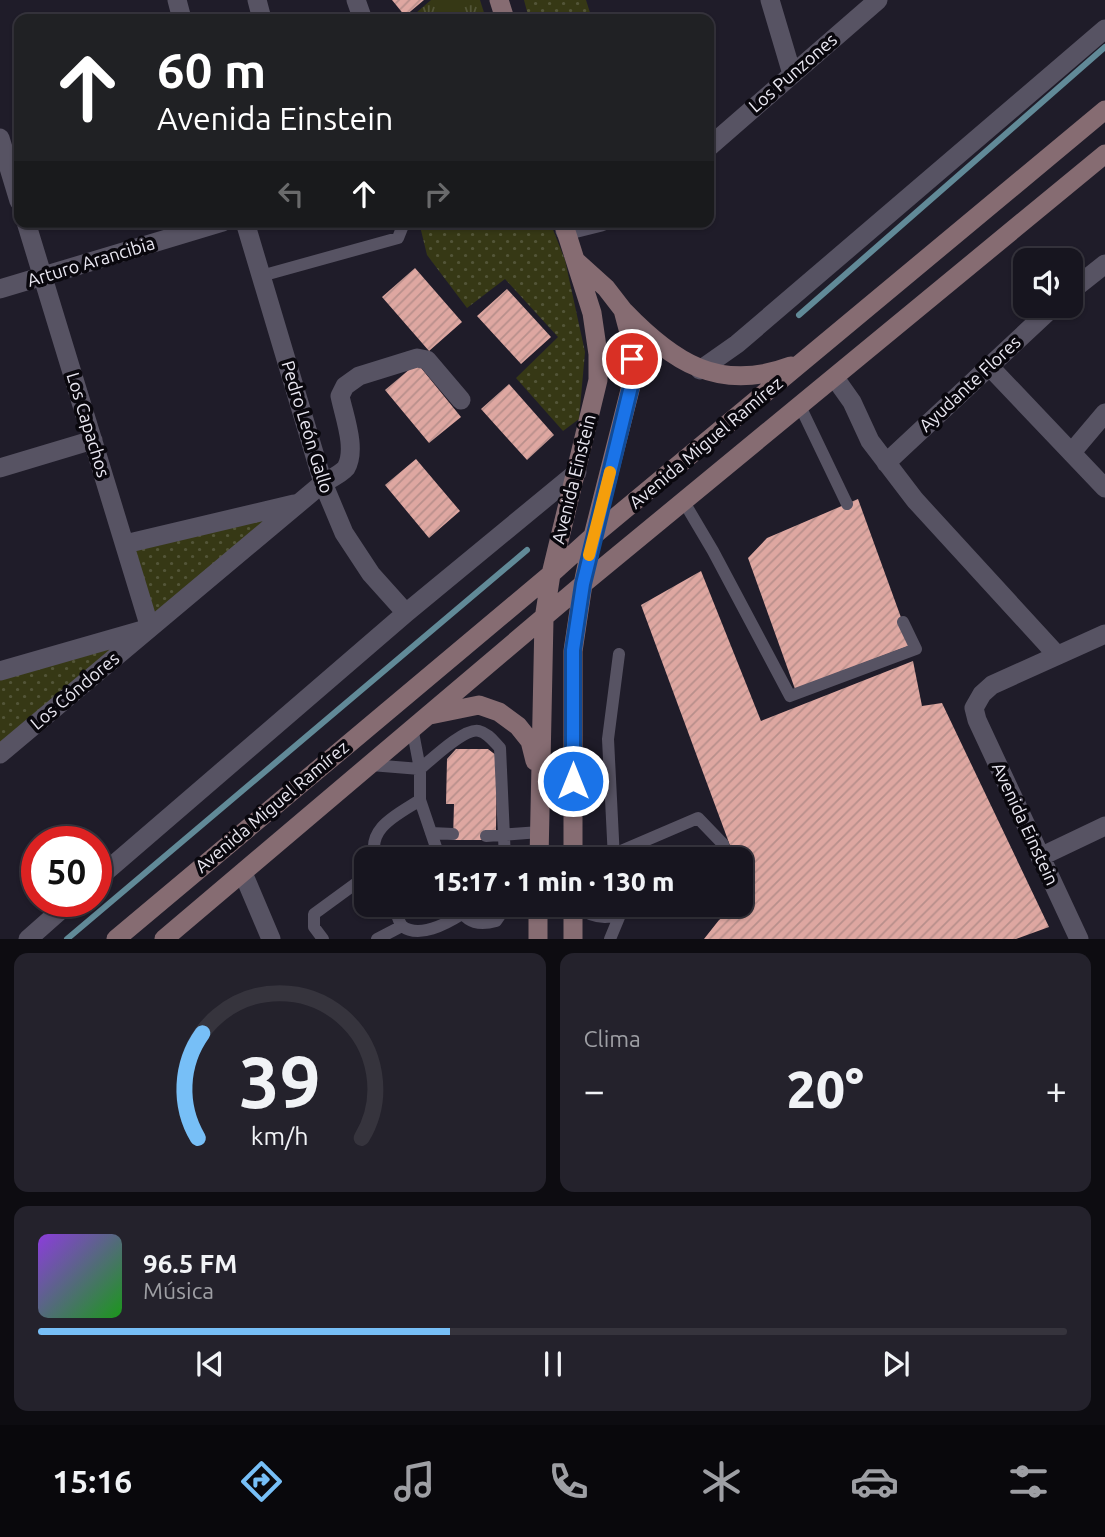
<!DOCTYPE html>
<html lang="es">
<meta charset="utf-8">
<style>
body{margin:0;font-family:Ubuntu,sans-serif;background:#24222c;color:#f1f3f6;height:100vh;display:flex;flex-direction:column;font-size:26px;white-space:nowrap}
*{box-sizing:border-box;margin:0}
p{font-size:23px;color:#9e9fa4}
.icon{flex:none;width:38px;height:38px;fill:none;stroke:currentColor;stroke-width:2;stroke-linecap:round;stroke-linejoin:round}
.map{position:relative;height:939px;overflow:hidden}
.sheet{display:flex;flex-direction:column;gap:14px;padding:14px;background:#0d0c11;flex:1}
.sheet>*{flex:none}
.guide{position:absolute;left:14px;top:14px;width:700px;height:214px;border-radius:14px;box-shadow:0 2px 5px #0004,0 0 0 2px #36343d;background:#202124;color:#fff;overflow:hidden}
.buttons{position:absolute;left:1013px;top:248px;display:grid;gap:14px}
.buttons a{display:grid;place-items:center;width:70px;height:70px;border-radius:14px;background:#17151f;box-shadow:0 2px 5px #0004,0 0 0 2px #36343d;font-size:35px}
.speed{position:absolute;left:21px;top:826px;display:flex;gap:14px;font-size:35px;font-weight:700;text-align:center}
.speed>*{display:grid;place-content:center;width:91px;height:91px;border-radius:50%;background:#17151f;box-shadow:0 2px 5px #0004,0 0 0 2px #36343d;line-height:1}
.speed .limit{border:10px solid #d22;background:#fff;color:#111}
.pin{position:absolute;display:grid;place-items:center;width:60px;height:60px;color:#fff;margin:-30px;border:4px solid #fff;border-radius:50%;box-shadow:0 2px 7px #0007}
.me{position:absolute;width:77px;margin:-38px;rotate:0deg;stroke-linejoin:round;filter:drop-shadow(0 0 5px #0008)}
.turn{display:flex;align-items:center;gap:24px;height:147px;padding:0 28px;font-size:32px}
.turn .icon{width:91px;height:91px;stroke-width:2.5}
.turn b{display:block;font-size:49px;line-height:60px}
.lanes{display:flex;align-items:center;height:66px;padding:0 28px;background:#0003;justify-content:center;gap:35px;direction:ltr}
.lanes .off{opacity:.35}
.big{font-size:52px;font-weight:800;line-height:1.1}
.sheet .card{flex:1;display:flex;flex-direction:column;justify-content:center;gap:10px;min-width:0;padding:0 24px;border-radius:14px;background:#24222c}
.sheet .dial{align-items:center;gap:0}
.dial svg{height:182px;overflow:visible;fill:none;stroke:#36343d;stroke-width:7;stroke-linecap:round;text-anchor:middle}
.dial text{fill:#f1f3f6;stroke:none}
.song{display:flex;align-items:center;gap:21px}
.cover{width:84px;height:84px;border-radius:10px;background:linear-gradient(135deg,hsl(270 70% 55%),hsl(120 70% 35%))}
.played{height:7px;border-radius:4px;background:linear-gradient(90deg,#77bff7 40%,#36343d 40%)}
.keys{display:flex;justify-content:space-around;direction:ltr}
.heat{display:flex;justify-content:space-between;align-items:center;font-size:38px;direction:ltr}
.sheet .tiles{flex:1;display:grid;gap:14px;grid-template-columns:1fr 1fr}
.card:last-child{grid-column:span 2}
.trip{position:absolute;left:354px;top:847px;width:399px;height:70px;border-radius:14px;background:#17151f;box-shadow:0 2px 5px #0004,0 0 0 2px #36343d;font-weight:800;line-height:70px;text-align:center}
.dock{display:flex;height:112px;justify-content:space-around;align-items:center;background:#09080c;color:#9e9fa4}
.dock .icon{width:49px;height:49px}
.dock .on{color:#77bff7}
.dock b{font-size:32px;color:#f1f3f6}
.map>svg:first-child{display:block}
.grass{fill:url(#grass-dots)}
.park{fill:url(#park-tufts)}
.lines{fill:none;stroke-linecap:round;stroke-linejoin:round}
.stream{stroke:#618a98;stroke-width:6}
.building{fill:url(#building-hatch)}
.service{stroke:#575363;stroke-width:12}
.minor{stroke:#575363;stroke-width:19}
.secondary{stroke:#866c72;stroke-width:19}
.route-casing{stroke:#114b97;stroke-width:18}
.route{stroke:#1a73e8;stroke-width:12}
.slow{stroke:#f59e0b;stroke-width:12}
.labels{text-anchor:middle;stroke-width:7;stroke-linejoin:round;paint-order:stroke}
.street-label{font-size:18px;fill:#eae8f2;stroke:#09070d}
</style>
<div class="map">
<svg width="1105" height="939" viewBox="0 0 1105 939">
<defs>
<pattern id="grass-dots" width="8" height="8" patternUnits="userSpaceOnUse" patternTransform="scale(1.75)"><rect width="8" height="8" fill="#363815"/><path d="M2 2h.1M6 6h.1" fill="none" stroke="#535538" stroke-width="1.8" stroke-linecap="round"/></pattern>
<pattern id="park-tufts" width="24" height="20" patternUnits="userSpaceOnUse" patternTransform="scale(1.75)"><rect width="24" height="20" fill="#363815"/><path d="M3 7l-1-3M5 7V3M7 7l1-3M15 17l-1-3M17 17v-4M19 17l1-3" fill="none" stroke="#535538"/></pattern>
<pattern id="building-hatch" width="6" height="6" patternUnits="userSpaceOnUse" patternTransform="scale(1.75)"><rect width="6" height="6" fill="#dea7a1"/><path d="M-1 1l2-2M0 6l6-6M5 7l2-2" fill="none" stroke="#b88f8b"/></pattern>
</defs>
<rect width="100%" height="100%" fill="#1f1c29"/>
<path class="grass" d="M524 0H586L592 19H529Z
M419 222H550L565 260 585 352 579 419 563 431 516 378 558 337 505 279 467 308 427 255Z
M296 498 153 617 133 547Z
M125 641 0 746V677Z"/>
<path class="park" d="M431 0H480L486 19H409Z"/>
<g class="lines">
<path class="stream" d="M799 315 1105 47
M67 939 527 550"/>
</g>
<path class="building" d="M392 0H424L405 16Z
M415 268 462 322 429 351 382 297Z
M507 289 551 337 521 364 477 316Z
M417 363 461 417 429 443 385 390Z
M509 384 554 435 527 460 481 409Z
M416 459 460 511 429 538 385 485Z
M858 499 911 645 795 689 748 558 767 538Z
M701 571 761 721 913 661 922 706 942 703 1049 927 1016 939H704L719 920 737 905H740V902L748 895 740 874V859H735L641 605Z
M456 749H488L497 756 496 830H486V840H453L454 804H446L447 759Z"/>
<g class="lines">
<path class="service" d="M261 276 398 238 402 228 401 222
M800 406 847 504
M684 502 713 551 790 696 916 649 903 622
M412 727 420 769V800L440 859
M371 765 420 769C431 760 465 727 479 731 488 733 494 742 500 748L505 859
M431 833 453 834
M486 836 540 832
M614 854 698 818 723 844 727 859
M376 859C365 828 399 814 420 800
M614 859 608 739 619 654
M708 859 713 856
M394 905C396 911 398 921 402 926 419 939 446 924 462 914
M458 905C465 922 478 926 496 921L507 905
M573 905C599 922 611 920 637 905
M657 905 679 910 693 905
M323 939 314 927V914L366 876
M377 939 402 926
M610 939 620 915 619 905"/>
<path class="minor" d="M177 0 182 19
M257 0 262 19
M356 0 362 17
M770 0 792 74
M0 138 19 201
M709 147 878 0
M245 222 323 483 344 533 371 574 406 613
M565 231 601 222
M0 289 223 222
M1071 291 1105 264
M989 366 1105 488
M700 370 737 344 1105 29
M835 378 852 402 870 441 915 500 1057 655
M1072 452 1105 413
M886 463 1054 306
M0 468 93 440
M125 544 294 504
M0 671 150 628 26 222
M0 754 323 483C330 479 341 474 346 468 357 449 344 416 340 396L345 386 359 376 417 358 427 360 461 400
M1040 857 1105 826
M243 873 271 939
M96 880 406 613 577 472
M28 939 71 901
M1079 939 977 720 974 708 982 694 992 685 1105 634"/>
<path class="secondary" d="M499 0 505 19
M624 311C673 362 719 393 791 366
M430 715 479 705 499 712 518 726 530 741 535 761
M539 859 544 619 551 574 598 380V354L592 313 563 222
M573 859V651L583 584 593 536 633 378 631 340 623 310 606 288 576 261
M573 905V939
M116 939 551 574 593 536 1105 110
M164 939 583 584 1105 154
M538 939V905"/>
</g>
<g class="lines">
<defs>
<path id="route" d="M573 781V650L583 584 633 378 632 359"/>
</defs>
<use href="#route" class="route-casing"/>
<use href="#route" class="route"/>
<path class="slow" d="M589 555 610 472"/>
</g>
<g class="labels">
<g class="street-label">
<text transform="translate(793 73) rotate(-41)" y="6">Los Punzones</text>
<text transform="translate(91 262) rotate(-17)" y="6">Arturo Arancibia</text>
<text transform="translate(970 384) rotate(-43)" y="6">Ayudante Flores</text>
<text transform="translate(88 425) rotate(73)" y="6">Los Capachos</text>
<text transform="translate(307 427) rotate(73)" y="6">Pedro León Gallo</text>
<text transform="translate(706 443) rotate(-40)" y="6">Avenida Miguel Ramírez</text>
<text transform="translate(574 479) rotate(-76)" y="6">Avenida Einstein</text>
<text transform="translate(75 691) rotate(-40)" y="6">Los Cóndores</text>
<text transform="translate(272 807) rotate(-40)" y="6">Avenida Miguel Ramírez</text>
<text transform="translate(1025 824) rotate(65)" y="6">Avenida Einstein</text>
</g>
</g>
</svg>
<div class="buttons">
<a><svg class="icon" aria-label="sound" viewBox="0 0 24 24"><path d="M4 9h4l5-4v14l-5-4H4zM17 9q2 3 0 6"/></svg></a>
</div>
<div class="speed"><div class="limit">50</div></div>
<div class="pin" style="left:632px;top:359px;background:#d93025"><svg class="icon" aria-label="arrive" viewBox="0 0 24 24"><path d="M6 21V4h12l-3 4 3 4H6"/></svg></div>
<svg class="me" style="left:573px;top:781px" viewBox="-20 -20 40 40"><circle r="17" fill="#1a73e8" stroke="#fff" stroke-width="3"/><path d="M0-11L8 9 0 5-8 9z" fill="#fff"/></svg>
<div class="trip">15:17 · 1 min · 130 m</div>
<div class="guide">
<div class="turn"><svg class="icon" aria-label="ahead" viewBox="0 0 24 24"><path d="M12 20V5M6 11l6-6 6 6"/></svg><div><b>60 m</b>Avenida Einstein</div></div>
<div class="lanes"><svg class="icon off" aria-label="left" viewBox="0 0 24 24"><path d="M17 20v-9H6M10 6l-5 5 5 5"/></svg><svg class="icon" aria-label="ahead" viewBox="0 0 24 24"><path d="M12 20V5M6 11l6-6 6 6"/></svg><svg class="icon off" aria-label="right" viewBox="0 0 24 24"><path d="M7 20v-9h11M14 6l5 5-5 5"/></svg></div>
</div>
</div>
<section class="sheet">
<div class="tiles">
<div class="card dial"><svg viewBox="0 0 100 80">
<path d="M14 69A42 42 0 1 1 86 69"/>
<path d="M14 69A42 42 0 0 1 16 23" stroke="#77bff7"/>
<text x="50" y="56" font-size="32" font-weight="700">39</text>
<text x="50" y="72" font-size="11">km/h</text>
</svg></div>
<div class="card"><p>Clima</p>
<div class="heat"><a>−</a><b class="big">20°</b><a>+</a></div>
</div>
<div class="card">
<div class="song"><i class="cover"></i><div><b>96.5 FM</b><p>Música</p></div></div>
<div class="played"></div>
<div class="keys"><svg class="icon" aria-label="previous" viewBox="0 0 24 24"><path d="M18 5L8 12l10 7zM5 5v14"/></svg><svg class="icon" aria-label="pause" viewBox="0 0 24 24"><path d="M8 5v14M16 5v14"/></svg><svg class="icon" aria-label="next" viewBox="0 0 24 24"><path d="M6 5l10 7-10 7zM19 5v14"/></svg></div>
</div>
</div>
</section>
<nav class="dock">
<b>15:16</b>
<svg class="icon on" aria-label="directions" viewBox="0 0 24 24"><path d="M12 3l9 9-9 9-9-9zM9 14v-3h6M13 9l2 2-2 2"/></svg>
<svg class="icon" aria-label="music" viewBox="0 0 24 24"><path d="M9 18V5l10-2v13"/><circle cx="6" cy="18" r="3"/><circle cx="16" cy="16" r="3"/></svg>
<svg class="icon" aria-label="phone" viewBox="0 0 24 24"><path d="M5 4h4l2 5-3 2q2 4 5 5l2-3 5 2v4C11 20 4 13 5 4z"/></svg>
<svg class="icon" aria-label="climate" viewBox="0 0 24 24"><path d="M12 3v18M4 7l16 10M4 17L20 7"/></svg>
<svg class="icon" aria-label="car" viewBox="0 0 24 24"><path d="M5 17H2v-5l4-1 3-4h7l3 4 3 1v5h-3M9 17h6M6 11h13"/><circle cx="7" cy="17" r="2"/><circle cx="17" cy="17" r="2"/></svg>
<svg class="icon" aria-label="filters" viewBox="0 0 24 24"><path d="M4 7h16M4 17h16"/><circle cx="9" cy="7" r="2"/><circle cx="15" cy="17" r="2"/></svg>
</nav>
